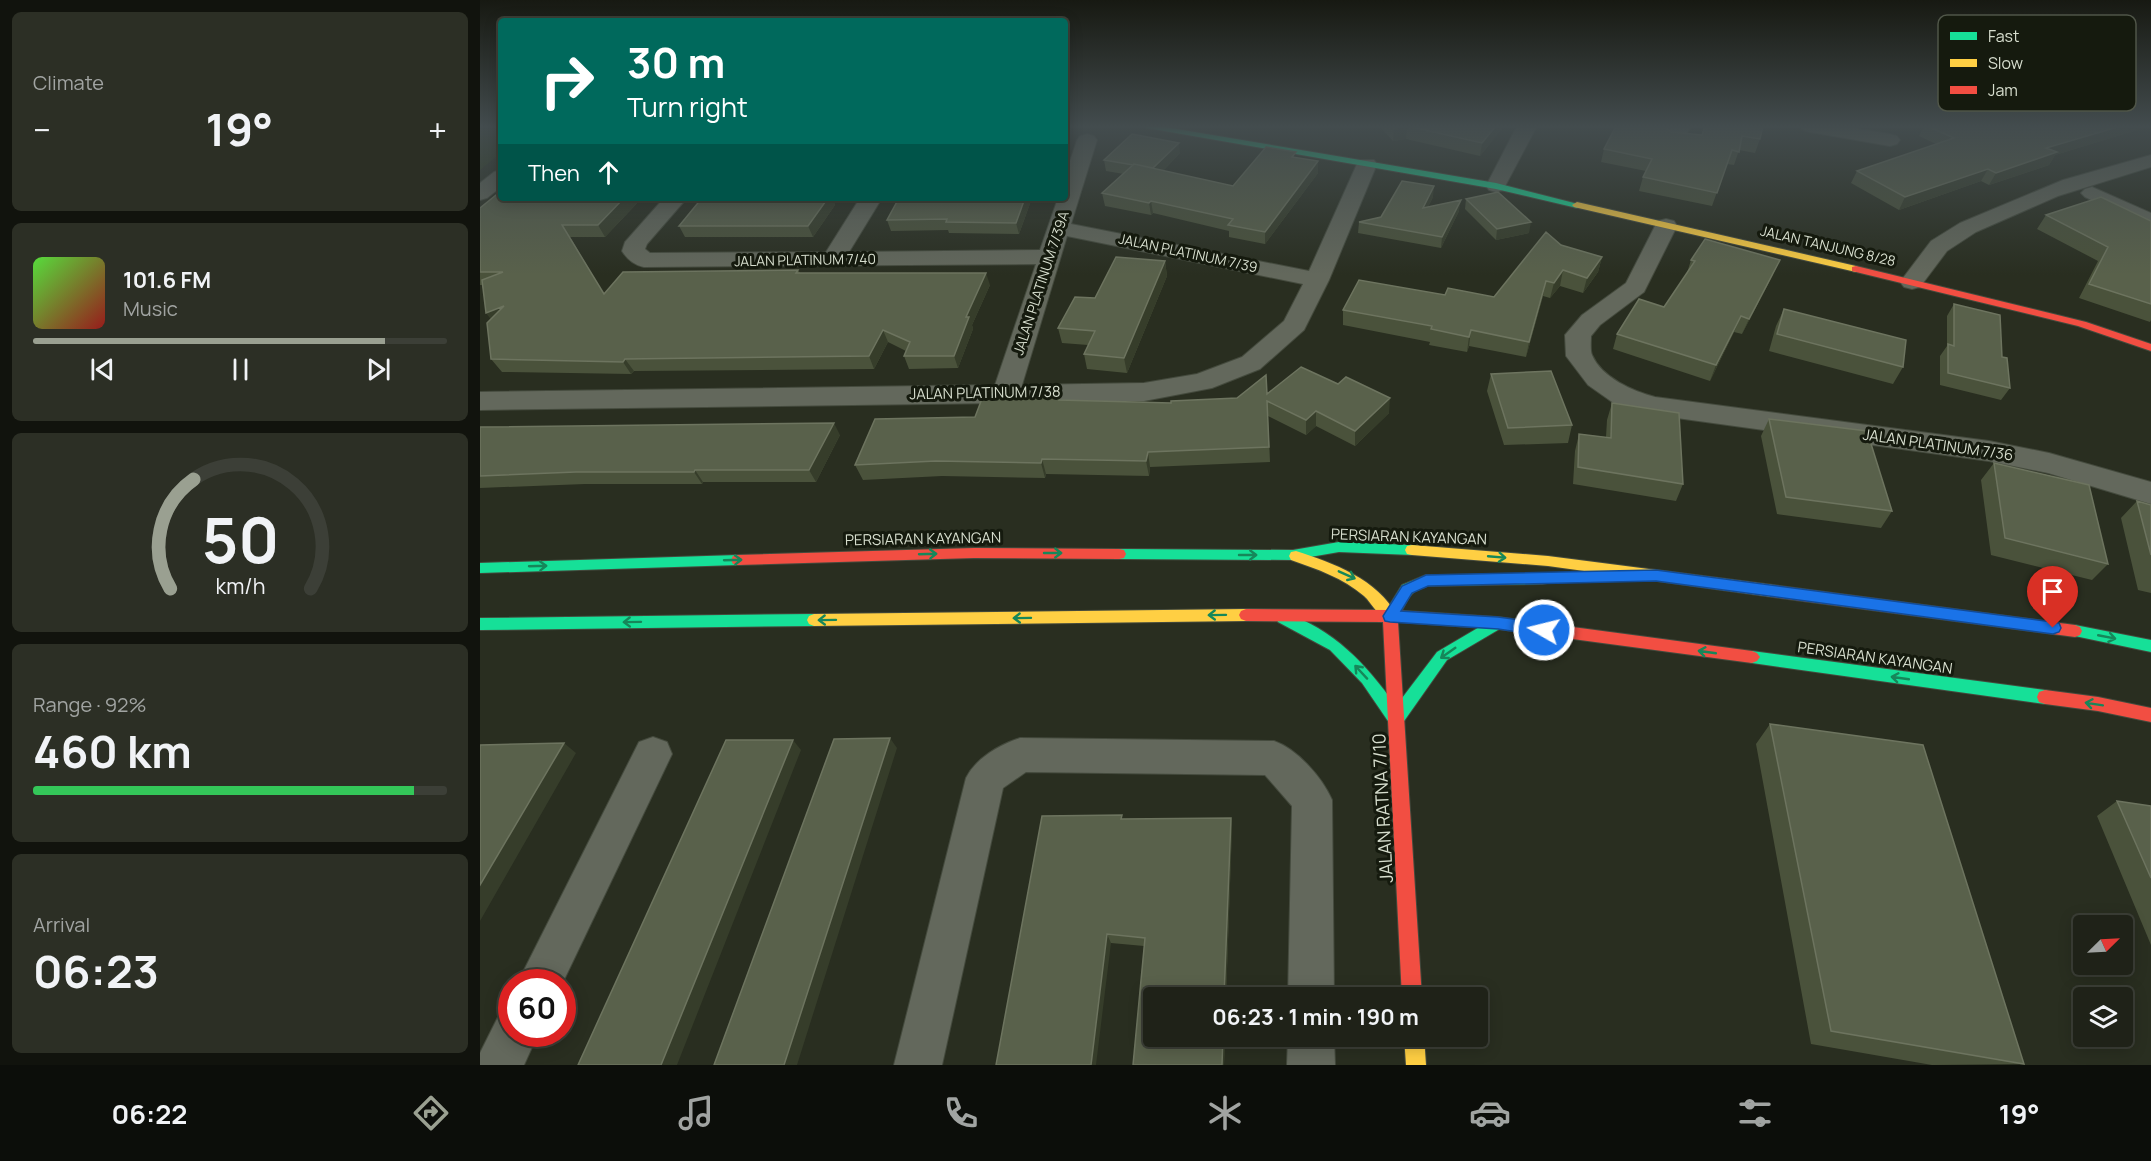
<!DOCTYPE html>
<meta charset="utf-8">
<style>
body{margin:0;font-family:Manrope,sans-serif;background:#2c2f25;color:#f1f3f6;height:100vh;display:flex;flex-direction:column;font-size:22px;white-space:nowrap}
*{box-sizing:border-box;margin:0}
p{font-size:20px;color:#a1a4a2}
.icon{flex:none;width:33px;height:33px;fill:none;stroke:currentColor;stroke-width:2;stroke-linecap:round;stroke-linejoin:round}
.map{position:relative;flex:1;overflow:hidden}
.sheet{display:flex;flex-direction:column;gap:12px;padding:12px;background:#11130d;width:480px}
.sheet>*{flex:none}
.guide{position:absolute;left:18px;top:18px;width:570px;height:183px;border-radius:6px;box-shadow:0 3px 15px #0003,0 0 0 2px #3c3f37;background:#00695c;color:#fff;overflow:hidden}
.needle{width:39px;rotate:66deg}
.buttons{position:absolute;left:1593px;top:915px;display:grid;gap:12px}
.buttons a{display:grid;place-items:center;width:60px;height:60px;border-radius:6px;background:#1f2218;box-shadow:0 3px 15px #0003,0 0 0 2px #3c3f37;font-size:30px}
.speed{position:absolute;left:18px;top:969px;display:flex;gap:12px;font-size:30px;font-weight:700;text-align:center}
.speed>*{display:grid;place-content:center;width:78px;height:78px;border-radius:50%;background:#1f2218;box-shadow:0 3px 15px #0003,0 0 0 2px #3c3f37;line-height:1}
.speed .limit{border:9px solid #d22;background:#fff;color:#111}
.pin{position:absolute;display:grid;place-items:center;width:51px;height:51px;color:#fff;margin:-62px -26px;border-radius:50% 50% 50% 0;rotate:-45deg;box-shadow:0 0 6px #0007}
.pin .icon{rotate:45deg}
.me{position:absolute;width:66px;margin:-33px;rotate:278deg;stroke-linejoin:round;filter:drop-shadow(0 0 4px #0008)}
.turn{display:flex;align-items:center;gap:21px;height:126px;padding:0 30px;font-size:27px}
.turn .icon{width:78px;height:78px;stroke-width:2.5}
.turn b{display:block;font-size:42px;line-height:51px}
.then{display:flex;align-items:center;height:57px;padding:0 30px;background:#0003;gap:12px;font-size:22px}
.big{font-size:45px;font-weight:700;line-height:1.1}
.sheet .tile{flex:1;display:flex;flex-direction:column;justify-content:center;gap:9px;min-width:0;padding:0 21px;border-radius:9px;background:#2c2f25}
.sheet .dial{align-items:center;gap:0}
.dial svg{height:156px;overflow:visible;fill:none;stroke:#3c3f37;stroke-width:7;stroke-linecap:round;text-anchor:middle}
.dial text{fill:#f1f3f6;stroke:none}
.song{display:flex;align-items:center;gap:18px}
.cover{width:72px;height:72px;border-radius:9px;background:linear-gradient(135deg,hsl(110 70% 55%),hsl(0 70% 35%))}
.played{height:6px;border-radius:3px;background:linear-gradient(90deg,#9aa091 85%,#3c3f37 85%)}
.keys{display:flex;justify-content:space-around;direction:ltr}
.heat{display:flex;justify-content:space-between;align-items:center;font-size:33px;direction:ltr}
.charge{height:9px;border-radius:4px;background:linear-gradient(90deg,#34c759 92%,#3c3f37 0)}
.trip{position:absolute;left:663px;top:987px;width:345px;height:60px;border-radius:6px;background:#1f2218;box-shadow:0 3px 15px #0003,0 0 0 2px #3c3f37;font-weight:700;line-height:60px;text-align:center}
.tab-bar{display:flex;height:96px;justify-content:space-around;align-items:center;background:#0c0e0a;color:#a1a4a2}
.tab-bar .icon{width:42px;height:42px}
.tab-bar .on{color:#9aa091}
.tab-bar b{font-size:27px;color:#f1f3f6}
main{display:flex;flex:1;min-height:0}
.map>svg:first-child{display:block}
.built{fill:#2d3a1b}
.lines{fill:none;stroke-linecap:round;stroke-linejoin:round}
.street-casing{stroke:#444a3d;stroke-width:2}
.fast-casing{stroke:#444a3d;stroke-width:2}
.slow-casing{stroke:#444a3d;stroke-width:2}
.jam-casing{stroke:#444a3d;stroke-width:2}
.street{fill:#63685c;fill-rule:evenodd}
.fast{fill:#16e098;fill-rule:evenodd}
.slow{fill:#ffcf43;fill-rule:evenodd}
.jam{fill:#f24e42;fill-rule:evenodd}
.wall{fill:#4a523b}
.shaded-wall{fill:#363d2a}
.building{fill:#59614b;stroke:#6d745f;stroke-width:1.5}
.oneway{stroke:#16875a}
.route{fill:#1a73e8;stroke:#114b97;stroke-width:1.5}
.labels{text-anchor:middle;stroke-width:6;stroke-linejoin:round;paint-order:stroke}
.far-street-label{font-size:14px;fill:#d7dece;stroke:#151a0e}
.street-label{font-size:15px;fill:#d7dece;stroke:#151a0e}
.near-street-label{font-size:18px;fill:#d7dece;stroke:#151a0e}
.key{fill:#151a0e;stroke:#4f5548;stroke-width:1.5}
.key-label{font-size:16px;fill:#d7dece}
</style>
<main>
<section class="sheet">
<div class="tile"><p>Climate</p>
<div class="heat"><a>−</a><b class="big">19°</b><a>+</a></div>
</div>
<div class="tile">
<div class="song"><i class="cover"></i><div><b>101.6 FM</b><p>Music</p></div></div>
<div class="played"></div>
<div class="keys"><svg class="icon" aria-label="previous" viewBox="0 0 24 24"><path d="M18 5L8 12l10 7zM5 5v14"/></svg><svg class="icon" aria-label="pause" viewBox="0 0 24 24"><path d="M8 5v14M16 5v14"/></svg><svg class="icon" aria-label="next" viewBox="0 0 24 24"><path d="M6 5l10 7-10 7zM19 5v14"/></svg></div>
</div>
<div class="tile dial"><svg viewBox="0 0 100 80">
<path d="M14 69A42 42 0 1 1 86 69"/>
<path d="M14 69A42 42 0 0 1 26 13" stroke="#9aa091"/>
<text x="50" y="56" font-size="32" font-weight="700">50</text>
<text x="50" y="72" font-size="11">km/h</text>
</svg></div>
<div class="tile"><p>Range · 92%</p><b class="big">460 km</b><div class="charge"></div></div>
<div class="tile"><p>Arrival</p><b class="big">06:23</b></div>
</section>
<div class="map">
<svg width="1671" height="1065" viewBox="0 0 1671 1065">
<rect width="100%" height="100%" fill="#292e20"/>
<path class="built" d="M0 128H21V153L0 170Z"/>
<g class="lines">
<defs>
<path id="street" d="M1037 126H1057L1023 190 1016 192 1009 190 1006 186Z
M1192 126H1211L1201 143H1187L1184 139Z
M1320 126H1361L1410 134 1417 136 1420 140 1417 144 1410 146 1330 132 1323 130Z
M607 134 614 136 617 140 591 224 829 271 877 164 880 160H894L897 164 849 280 824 330 780 369 732 388 664 401 0 410V392L515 385 556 264 164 267C154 265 147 259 142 251L145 242 184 198H207L167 244 165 249 170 253 346 252 380 198H402L369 252 560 250 578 198H585V176L597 140 600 136ZM587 236 823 284 804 321 762 357 717 374 664 383 542 385Z
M1671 155V167L1578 196 1496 232 1467 251 1440 287 1432 289 1424 287 1420 282 1451 241 1480 223 1583 180Z
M21 170V187L7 198 0 200V183L14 172Z
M1612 187 1671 213V228L1605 197 1601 193 1605 189Z
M1186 219 1194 221 1197 226 1164 292 1120 325 1111 336C1111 341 1110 350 1112 355 1122 378 1153 391 1175 397L1509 441 1569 453 1671 482V504L1568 473 1509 461 1175 415 1135 404 1108 385 1086 356 1085 335 1102 315 1146 283 1175 226 1178 221Z
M173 737 187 742 192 754 82 984V982H38L159 742Z
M540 738 794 741C817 749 842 777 852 800L854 998H808L812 806 785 775 546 772 523 788 462 1065H414L486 778C496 758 519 745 540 738Z
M32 1012V1034H58L44 1065H0V1053L18 1017Z
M808 1036H854L855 1065H807Z"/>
<path id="fast" d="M663 126H679L1016 183 1102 205 1097 208 1016 189 667 128Z
M859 542 932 545 937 546 939 550 937 554 932 555 859 552 813 560 639 559 634 558 632 554 634 550 639 549 813 550Z
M258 555 263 556 265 560 263 564 258 565 0 573V563Z
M1062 574 1067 575 1069 579 1067 583 1062 584 947 586C943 588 937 590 934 592 923 600 921 626 905 620L903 616 922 585 946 575Z
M803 612C854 629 886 664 916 706L957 652 1013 619 1018 617 1023 619 1025 623 1023 627 967 660 922 724 916 726 910 724 882 683 850 650 798 622 796 618 798 614Z
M334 614 339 616 341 620 339 624 334 626 0 630V618Z
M1595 625 1671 640V652L1590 635 1588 631 1590 627Z
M1272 651 1565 690 1571 692 1573 697 1571 702 1565 704 1272 663 1267 661 1264 657 1267 653Z"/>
<path id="slow" d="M1097 202 1376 266 1381 269 1376 272 1094 207 1092 205Z
M932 545 1068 556 1293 585 1298 587 1300 591 1298 595 1293 597 1068 566 932 555 927 554 925 550 927 546Z
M816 551C853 563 898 579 917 616L915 620C902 625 893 604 884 596 863 578 837 569 811 560L809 556 811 552Z
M766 609 771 611 773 615 771 619 766 621 334 626 329 624 327 620 329 616 334 614Z
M924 1036H944L946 1065H926Z"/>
<path id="jam" d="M1376 266 1606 322 1671 344V351L1598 326 1372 271V267Z
M494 548 639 549 644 550 646 554 644 558 639 559 494 558 258 565 253 564 251 560 253 556 258 555Z
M1293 585 1595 625 1600 627 1602 631 1600 635 1595 637 1293 597 1288 595 1286 591 1288 587Z
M766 609 910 610 1018 617 1272 651 1277 653 1280 657 1277 661 1272 663 1018 629 918 622 942 998H922L903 622 766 621 761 619 759 615 761 611Z
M1565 690 1618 697 1671 708V722L1618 711 1565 704 1559 702 1557 697 1559 692Z"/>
</defs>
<use href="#street" class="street-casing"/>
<use href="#fast" class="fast-casing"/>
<use href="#slow" class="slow-casing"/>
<use href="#jam" class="jam-casing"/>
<use href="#street" class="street"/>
<use href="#fast" class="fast"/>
<use href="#slow" class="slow"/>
<use href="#jam" class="jam"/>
</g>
<path class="wall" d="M899 126H1024L1000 156 926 139 913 141Z
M1225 126 1280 139 1275 153 1259 150 1254 165 1247 164 1232 206 1159 191 1163 177 1166 171 1121 162 1124 149 1191 132 1222 135Z
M1444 126H1670L1575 155 1569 165 1509 185 1501 181 1419 210 1371 183 1377 171 1456 144 1439 136Z
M700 153 683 171 753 186 816 158 838 161V173L785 244 749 237V231L673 213 671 215 625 206 622 193 644 174 626 171 624 160Z
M953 197 948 207 979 211 961 248 878 233 879 222 901 217Z
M21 198H162L125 237H90L124 294 318 270 320 273 510 285 492 325 493 329 478 368 429 369 424 356 426 351 408 342 394 369 154 371 151 374 22 372 11 359V319L2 285H0V208Z
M222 198H352L355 205 333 237H205L199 226Z
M419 198H552L539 234 469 233 468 230 411 231 407 220Z
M986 199 1049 233 1016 240 985 209Z
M1566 215 1671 221V320L1670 322 1599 298 1618 261 1557 229Z
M1081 245 1122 257 1118 272 1103 293 1080 286 1070 298 1063 296 1046 357 989 346 987 352 949 345 950 342 863 325V310L1014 297Z
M1211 260 1293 275 1262 334 1254 332 1230 381 1133 349 1137 334 1184 307 1207 273Z
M685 261 687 276 647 373 607 369 604 354 608 345 582 343 578 328 615 298Z
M1474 304 1522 357 1530 388 1521 400 1460 385V356L1467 346V316Z
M1304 309 1423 367 1413 384 1289 351 1296 326Z
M1011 374 1092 425 1088 443 1024 445 1007 391Z
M787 394 909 413 875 446 836 426 826 435 788 416 790 462 670 467 669 476 566 474 565 478 462 476 383 480 375 465 495 417 581 401 691 403 757 398Z
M1132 403 1203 484 1196 501 1093 484 1095 451 1099 434 1126 437 1127 420Z
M1289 419 1412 511 1401 528 1297 514 1281 436Z
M0 427 360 435 336 482H223L222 484H105L0 488Z
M1514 463 1628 564 1612 580 1511 555 1501 480Z
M1657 501 1671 505V593L1658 590 1641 518Z
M1290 724 1544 1064 1452 1065 1331 1044 1276 744Z
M1637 801 1671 806V945L1617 816Z
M751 818 752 827 746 998H674V1036H745L744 1065H653L664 946 631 943 516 1065 644 819Z"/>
<path class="shaded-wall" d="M927 126 926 139 913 141 914 128Z
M1016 126H1024L1000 156 1002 143Z
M1641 126H1670L1575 155 1569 165 1509 185 1516 173 1566 148Z
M699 143 700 153 674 180 673 169Z
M838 161V173L785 244V232Z
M1508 169 1501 181 1419 210 1425 197Z
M954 186 953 197 942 219 943 208Z
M144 198H162L125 237 118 225Z
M344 198H352L355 205 333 237 328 226Z
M545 198H552L539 234 536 223Z
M981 200 979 211 961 248 962 237Z
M671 201 673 213 671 215 669 203Z
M1051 222 1049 233 1016 240 1017 229Z
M1122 257 1118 272 1103 293 1107 278Z
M1300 260 1293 275 1262 334 1269 319Z
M685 261 687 276 647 373 644 358Z
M1083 270 1080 286 1070 298 1074 283Z
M506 273 510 285 492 325 493 329 478 368 474 356 486 317Z
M1066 281 1063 296 1046 357 1049 342Z
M24 306 16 326 6 313Z
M1261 316 1254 332 1230 381 1236 365Z
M403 330 408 342 394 369 389 356Z
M991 330 989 346 987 352 989 337Z
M145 359 154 371 151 374 143 362Z
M910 398 909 413 875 446V431Z
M836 411V426L826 435V420Z
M354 423 360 435 336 482 329 470Z
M668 452 670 467 669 476 666 461Z
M562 459 566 474 565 478 561 463Z
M215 470 223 482 222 484 214 472Z
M410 738 417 748 317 1065H304Z
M313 740 321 750 197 1065H181Z
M84 743 96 753 0 921V885Z
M751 818 752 827 746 998H744Z
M627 934 631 943 616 1065H611Z
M743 1036H745L744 1065H742Z"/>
<path class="building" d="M911 126H1016L1002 143 927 126 914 128Z
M1136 126H1172L1187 128 1191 132 1222 135 1225 126H1283L1280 139 1262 136 1259 152 1252 150 1237 193 1163 177 1172 159 1124 149Z
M1447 126H1641L1566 148 1577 152 1516 173 1508 169 1425 197 1377 171 1474 138Z
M652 134 699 143 673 168 654 164 653 165 624 160Z
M786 147 816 152 812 157 838 161 785 232 748 225 753 219 671 201 669 203 622 193 654 164 753 186Z
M922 181 954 186 943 208 981 200 962 237 879 222 901 217Z
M21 191V198H144L118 225H82L124 294 143 272 318 270 316 273H506L486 317H489L474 356H424L430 342 403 330 389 356 145 359 143 362 11 359 7 323 24 306 6 313 2 280 23 272H0V208Z
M1018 192 1051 222 1017 229 986 199Z
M1621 197 1671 221V304L1609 284 1628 247 1566 215Z
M222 198H348L328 226H199Z
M419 198H545L536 223 466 222 467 219 407 220Z
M1066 232 1081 245 1122 257 1107 278 1083 270 1074 283 1066 281 1049 342 991 330 989 337 951 329 952 326 863 310 879 280 965 295 968 288 1014 297Z
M1225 239 1300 260 1269 319 1261 316 1236 365 1137 334 1159 299 1184 307 1215 261 1211 260Z
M636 257 685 261 644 358 604 354 615 331 578 328 595 297 615 298Z
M1474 304 1520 315 1522 357 1527 358 1530 388 1468 373V344L1474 346Z
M1304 309 1426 340 1423 367 1297 334Z
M821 367 858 384 866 377 910 398 875 431 836 411 826 420 787 401 789 447 668 452 666 461 562 459 561 463 456 461 375 465 395 419 495 417 503 396 580 397 579 400 691 403V401L757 398 786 375 787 394Z
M1071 371 1092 425 1028 428 1011 374Z
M1132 403 1199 413 1203 484 1098 467 1099 434 1131 438Z
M1289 419 1387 431 1412 511 1306 497Z
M354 423 329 470H215L214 472H96L0 476V427Z
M1514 463 1609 485 1628 564 1525 538Z
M1657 501 1671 505V555Z
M1290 724 1443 745 1544 1064 1351 1031Z
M410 738 304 1065H234L354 739Z
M246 740H313L181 1065H98Z
M84 743 0 885V745Z
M1637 801 1671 806V878Z
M642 815 641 819 751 818 744 998H674V1036H743L742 1065H653L665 938 627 934 611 1065H516L562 816Z"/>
<defs><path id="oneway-shaft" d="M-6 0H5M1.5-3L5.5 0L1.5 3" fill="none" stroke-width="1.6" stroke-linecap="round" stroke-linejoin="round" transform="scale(1.5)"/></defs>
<g class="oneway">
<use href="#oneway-shaft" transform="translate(573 553)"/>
<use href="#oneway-shaft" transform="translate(448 554) rotate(-2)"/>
<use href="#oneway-shaft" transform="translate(768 555)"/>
<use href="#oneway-shaft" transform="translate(1017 557) rotate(5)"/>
<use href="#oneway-shaft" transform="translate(253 560) rotate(-2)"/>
<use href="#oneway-shaft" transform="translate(58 566) rotate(-2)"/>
<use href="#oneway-shaft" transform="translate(867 575) rotate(24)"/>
<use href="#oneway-shaft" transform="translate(737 615) rotate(179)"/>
<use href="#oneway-shaft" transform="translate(542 618) rotate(179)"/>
<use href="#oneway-shaft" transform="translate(347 620) rotate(179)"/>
<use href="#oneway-shaft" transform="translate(152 622) rotate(179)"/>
<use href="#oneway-shaft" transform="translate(1627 637) rotate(11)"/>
<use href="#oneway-shaft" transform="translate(1227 652) rotate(-172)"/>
<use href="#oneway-shaft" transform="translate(968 653) rotate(145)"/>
<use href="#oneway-shaft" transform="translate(881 672) rotate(-133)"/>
<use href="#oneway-shaft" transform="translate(1420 678) rotate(-172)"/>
<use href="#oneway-shaft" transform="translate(1614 704) rotate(-171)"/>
</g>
<linearGradient id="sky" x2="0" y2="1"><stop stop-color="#171912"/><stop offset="0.46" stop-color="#434c4e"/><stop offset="1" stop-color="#434c4e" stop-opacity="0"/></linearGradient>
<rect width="1671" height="275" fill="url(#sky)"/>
<path class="route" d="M1176 570 1573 622 1579 623 1581 628 1579 632 1573 634 1176 581 948 586 932 593 921 611 1018 617 1064 623 1069 625 1071 630 1069 634 1064 636 1018 629 910 622 905 621 903 616 922 586 946 575Z"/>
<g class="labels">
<g class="far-street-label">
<text transform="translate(1348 246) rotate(13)" y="5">JALAN TANJUNG 8/28</text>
<text transform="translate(708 253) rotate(12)" y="5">JALAN PLATINUM 7/39</text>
<text transform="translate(325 260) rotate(-1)" y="5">JALAN PLATINUM 7/40</text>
<text transform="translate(561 283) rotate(-72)" y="5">JALAN PLATINUM 7/39A</text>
</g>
<g class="street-label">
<text transform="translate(505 393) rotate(-1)" y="5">JALAN PLATINUM 7/38</text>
<text transform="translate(1458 445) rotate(8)" y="5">JALAN PLATINUM 7/36</text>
<text transform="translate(929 537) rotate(2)" y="5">PERSIARAN KAYANGAN</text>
<text transform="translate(443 539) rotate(-1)" y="5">PERSIARAN KAYANGAN</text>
<text transform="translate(1395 658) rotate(8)" y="5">PERSIARAN KAYANGAN</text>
</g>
<g class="near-street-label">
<text transform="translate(903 808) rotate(-93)" y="6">JALAN RATNA 7/10</text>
</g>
</g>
<rect x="1458" y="15" width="198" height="96" rx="9" class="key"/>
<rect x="1470" y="32" width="27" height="8" fill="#16e098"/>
<rect x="1470" y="59" width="27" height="8" fill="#ffcf43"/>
<rect x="1470" y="86" width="27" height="8" fill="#f24e42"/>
<g class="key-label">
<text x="1508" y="42">Fast</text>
<text x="1508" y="69">Slow</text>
<text x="1508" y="96">Jam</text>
</g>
</svg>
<div class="buttons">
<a><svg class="needle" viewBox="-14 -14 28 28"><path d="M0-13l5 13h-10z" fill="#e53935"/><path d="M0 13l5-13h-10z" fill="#a1a4a2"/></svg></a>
<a><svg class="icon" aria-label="layers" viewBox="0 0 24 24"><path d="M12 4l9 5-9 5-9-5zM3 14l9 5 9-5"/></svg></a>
</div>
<div class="speed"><div class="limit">60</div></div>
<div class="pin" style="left:1573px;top:628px;background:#d93025"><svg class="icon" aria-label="arrive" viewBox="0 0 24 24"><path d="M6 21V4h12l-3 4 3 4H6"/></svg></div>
<svg class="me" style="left:1064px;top:630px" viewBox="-20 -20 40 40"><circle r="17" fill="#1a73e8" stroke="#fff" stroke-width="3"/><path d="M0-11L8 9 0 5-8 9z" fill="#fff"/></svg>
<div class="trip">06:23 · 1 min · 190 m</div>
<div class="guide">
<div class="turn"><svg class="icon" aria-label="right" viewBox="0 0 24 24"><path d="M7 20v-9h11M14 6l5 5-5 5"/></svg><div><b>30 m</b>Turn right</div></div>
<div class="then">Then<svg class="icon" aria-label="ahead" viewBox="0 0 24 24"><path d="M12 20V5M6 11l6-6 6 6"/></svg></div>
</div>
</div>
</main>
<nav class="tab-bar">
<b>06:22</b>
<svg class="icon on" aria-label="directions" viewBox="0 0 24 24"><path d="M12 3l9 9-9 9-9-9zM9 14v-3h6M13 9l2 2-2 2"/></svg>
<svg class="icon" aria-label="music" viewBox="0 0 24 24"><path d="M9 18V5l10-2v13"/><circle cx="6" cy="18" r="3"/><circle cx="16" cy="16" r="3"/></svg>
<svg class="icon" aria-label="phone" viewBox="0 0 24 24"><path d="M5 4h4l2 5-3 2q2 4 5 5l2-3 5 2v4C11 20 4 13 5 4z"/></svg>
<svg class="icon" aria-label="climate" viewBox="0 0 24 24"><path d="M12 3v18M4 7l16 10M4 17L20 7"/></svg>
<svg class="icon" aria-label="car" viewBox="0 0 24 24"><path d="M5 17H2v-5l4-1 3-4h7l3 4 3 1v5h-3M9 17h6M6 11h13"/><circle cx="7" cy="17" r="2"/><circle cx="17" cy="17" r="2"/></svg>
<svg class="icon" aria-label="filters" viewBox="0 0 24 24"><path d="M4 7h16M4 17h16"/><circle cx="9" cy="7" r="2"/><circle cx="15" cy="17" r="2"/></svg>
<b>19°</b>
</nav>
